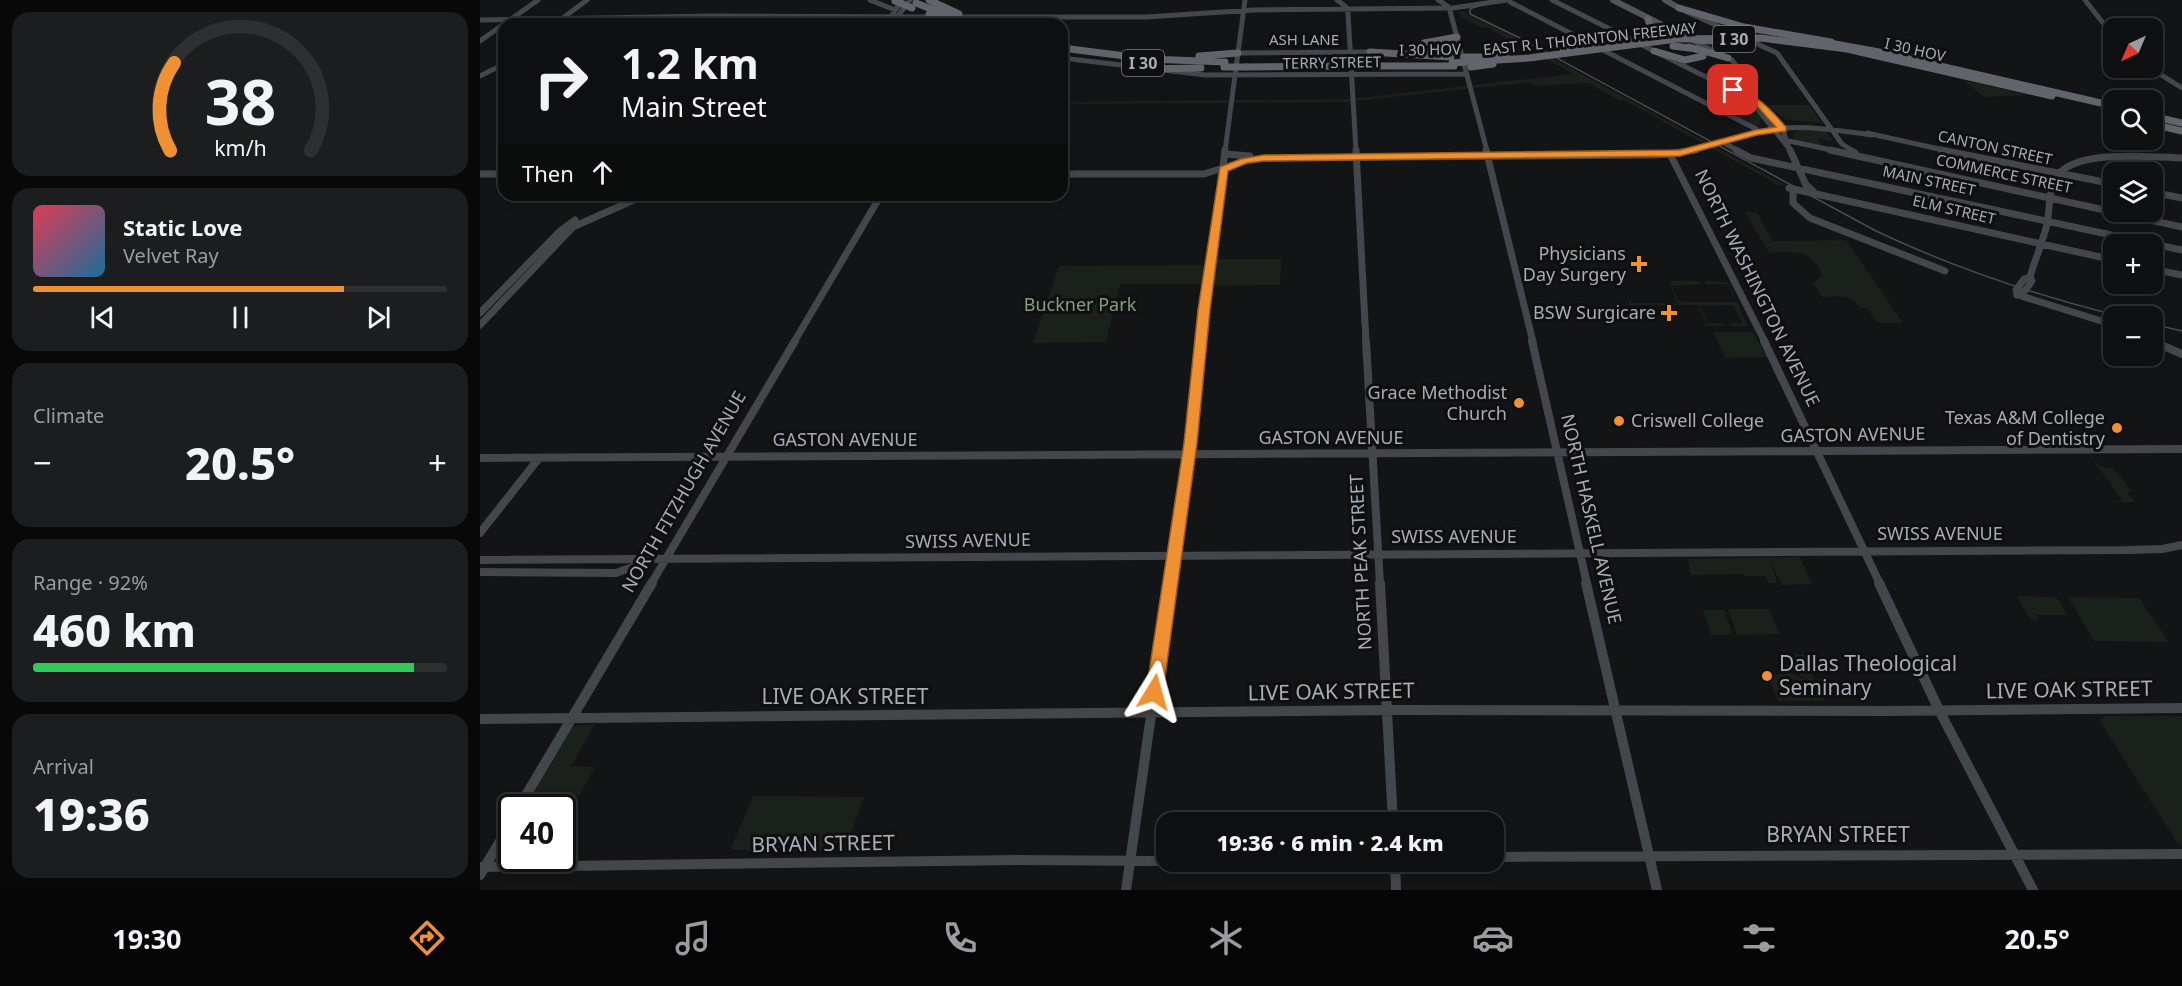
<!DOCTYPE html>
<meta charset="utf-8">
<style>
body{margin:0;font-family:"Noto Sans",sans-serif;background:#1c1d1e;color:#f1f3f6;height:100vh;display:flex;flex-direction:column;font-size:22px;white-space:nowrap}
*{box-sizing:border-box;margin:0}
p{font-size:20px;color:#9b9c9f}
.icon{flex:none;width:33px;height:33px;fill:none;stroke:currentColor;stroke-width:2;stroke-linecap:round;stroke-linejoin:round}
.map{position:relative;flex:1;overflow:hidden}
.panel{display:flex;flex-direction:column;gap:12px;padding:12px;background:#080809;width:480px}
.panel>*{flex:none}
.banner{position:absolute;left:18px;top:18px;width:570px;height:183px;border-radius:18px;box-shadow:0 3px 9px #0003,0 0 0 2px #2e2f30;background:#0e0f10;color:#f1f3f6;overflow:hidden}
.needle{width:39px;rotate:224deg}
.buttons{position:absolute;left:1623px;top:18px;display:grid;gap:12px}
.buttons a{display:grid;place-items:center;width:60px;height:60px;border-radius:12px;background:#0e0f10;box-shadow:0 3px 9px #0003,0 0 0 2px #2e2f30;font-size:30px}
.speed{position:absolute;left:18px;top:794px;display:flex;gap:12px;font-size:30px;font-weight:700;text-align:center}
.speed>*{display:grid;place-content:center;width:78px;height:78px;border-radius:50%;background:#0e0f10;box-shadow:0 3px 9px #0003,0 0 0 2px #2e2f30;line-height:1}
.speed .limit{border:3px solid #111;border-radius:9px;background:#fff;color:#111}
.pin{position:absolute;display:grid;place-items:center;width:51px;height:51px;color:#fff;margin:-26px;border-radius:12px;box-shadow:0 3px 9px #0006}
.me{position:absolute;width:66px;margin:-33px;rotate:8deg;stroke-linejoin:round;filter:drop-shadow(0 0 4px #0008)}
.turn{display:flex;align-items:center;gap:21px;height:126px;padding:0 24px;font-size:27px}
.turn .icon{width:78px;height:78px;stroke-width:2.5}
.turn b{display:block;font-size:42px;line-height:51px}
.then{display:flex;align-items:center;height:57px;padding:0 24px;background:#0003;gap:12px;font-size:22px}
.big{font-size:45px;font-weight:800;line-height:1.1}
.panel .tile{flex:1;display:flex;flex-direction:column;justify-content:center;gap:9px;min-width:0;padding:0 21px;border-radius:18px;background:#1c1d1e}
.panel .dial{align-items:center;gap:0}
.dial svg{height:156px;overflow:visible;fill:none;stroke:#2e2f30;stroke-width:7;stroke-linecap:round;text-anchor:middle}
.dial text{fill:#f1f3f6;stroke:none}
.song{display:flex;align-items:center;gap:18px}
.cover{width:72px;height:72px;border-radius:9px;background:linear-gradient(135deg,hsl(350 70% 55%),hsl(200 70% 35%))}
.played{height:6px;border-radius:3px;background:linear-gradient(90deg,#ef9032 75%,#2e2f30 75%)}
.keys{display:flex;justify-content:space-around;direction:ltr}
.heat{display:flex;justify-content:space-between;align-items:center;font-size:33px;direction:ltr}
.charge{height:9px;border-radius:4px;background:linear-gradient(90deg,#34c759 92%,#2e2f30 0)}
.trip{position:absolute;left:676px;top:812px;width:348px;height:60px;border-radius:18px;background:#0e0f10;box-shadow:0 3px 9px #0003,0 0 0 2px #2e2f30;font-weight:800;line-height:60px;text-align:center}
.tabs{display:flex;height:96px;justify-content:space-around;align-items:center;background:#060606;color:#9b9c9f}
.tabs .icon{width:42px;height:42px}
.tabs .active{color:#ef9032}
.tabs b{font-size:27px;color:#f1f3f6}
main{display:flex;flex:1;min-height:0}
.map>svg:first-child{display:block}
.green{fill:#1a201a}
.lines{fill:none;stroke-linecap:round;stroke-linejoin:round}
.secondary-far3{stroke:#43464a;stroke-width:5}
.secondary-far2{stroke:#43464a;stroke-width:7}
.secondary-far1{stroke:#43464a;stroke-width:8}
.secondary{stroke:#43464a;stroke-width:10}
.primary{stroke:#515459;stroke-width:6}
.highway{stroke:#61656b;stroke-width:7}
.tram{stroke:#484b4f;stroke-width:1.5}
.highway-bridge{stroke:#61656b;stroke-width:7}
.route{fill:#ef9032;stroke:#9b5e20;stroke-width:1.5}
.poi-dot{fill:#ef9032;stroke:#0f0f10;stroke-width:2}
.labels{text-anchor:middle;stroke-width:6;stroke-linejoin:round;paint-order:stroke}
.far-street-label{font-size:15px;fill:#a5adb5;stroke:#0f0f10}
.shield{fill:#0f0f10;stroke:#787e84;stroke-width:1.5}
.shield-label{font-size:16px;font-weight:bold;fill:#a5adb5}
.poi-label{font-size:18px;fill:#a5adb5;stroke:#0f0f10;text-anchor:end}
.street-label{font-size:18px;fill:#a5adb5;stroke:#0f0f10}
.park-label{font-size:18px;fill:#80a07c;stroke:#0f0f10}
.near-poi-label{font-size:21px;fill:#a5adb5;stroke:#0f0f10;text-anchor:start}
.near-street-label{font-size:21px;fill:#a5adb5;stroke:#0f0f10}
</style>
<main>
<section class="panel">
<div class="tile dial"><svg viewBox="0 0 100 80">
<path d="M14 69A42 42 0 1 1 86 69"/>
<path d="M14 69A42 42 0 0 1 16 24" stroke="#ef9032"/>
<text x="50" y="56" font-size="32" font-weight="700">38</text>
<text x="50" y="72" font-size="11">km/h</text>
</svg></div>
<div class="tile">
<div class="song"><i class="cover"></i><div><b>Static Love</b><p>Velvet Ray</p></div></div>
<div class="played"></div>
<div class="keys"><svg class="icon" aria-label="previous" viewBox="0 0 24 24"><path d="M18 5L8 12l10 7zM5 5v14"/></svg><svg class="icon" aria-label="pause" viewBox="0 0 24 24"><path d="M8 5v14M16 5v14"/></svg><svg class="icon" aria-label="next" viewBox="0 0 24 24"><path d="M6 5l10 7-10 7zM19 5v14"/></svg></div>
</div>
<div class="tile"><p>Climate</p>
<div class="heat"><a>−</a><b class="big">20.5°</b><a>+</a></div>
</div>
<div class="tile"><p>Range · 92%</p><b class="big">460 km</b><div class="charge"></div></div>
<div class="tile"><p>Arrival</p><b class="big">19:36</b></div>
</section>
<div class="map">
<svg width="1702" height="890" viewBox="0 0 1702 890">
<rect width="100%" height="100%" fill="#131415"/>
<path class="green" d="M985 11 987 15 1023 31 1307 186 1298 185 1144 100H1139L1108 83 1054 86 1050 82 867 102 582 104V102L870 99 1045 79 1049 81V79L1093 74 1033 40 1026 39 1008 27 1003 28 981 17V14L975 13Z
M1483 80 1548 95 1504 97Z
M1271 105 1282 118 1279 126 1275 127 1244 111Z
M1286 105H1329L1342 123 1307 120Z
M1319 130H1345L1354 142 1338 138 1342 146 1316 140 1313 134Z
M1265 212H1276L1293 241 1366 240 1423 323H1397L1387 308H1380C1371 293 1358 297 1342 297L1333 283 1342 274C1330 248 1314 252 1289 253Z
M737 259H801L800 285 734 286Z
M725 265 722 284H640L626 342 553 343 579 266Z
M1189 281H1219L1221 284 1192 286 1198 300 1203 302H1256L1248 284H1226L1225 281 1248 282 1268 326H1252L1250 323H1262L1253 305 1220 306 1228 323H1244L1245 326H1224L1223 324H1227L1218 305H1153L1154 308H1150L1148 297 1153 303H1197Z
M1233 332H1273L1287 357 1246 358Z
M1610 456 1621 467 1633 468 1652 491 1647 492 1655 502H1627L1642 500Z
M1320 557 1332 584 1302 585 1291 563 1297 583H1288L1286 576H1264L1263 574 1211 575 1208 559Z
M1536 596 1573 597 1578 599 1588 615H1556L1558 619H1550Z
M1588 597 1659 598 1689 642 1614 641Z
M1248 609H1289L1300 634 1257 635Z
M1223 610H1244L1253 635H1231Z
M1316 654 1324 655 1338 688H1331L1327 679 1305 667Z
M1303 670 1324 679 1329 690 1339 691 1345 701H1298L1290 681 1298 674H1302Z
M1625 716H1702V847L1696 841 1619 720Z
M115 724 91 766 115 767 100 795H51L92 726Z
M273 796 384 797 365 851 250 850Z"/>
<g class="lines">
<path class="secondary-far3" d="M390 0 415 10
M857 0 866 7 868 13 876 151
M958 0 969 7 1007 151
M1072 0 1280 104 1303 130 1309 149
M1605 0 1634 37
M1030 2 1276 129
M1207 12 1297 53 1362 144 1373 151
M474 17H666L773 10 973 8 1027 0
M83 18 107 0
M0 20 233 16 458 17
M406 24 422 0
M412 24 430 0
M1209 39 1252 60 1274 91 1273 101
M0 41 58 0
M758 53 890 52
M582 58 725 75 986 74
M1670 68 1702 88
M0 76 24 64
M1275 106 1311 151
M1387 133 1468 151
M1309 141 1356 151
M1242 142 1259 151
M745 151 765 0
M1211 151C1241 142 1271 131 1303 128 1333 126 1362 131 1392 135"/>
<path class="secondary-far2" d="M876 150 886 342
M1006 150 1053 342
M1256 150 1271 158 1702 250
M1310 150 1326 185 1333 191
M1350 150 1702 227
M1370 150 1375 153
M1461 150 1634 184
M745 154 770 156
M1190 154 1285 342
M0 174H24
M582 174H724L765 161 784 158 1175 155 1216 150
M1309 188 1634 260
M1313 190V203L1330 218 1465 271
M1672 192 1702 198
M1672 269 1702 275
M1537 295 1544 292 1552 281 1550 277C1555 259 1563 242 1567 224 1570 209 1568 189 1578 175 1597 149 1672 157 1702 158
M1537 295 1536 290 1544 279 1550 277
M1538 295 1634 325
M0 313 80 231 95 220
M0 325 93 227 165 195
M1672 341 1675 342
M314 342 401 195
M721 342 745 150"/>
<path class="secondary-far1" d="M886 341 900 584
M1052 341 1107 584
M1284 341 1400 584
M1672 341 1702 354
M0 458 1702 449
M0 533 59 458
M0 560 1647 550 1682 549 1702 545
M0 572 136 573 170 561
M171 584 315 341
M690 584 710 443 721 341"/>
<path class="secondary" d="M900 583 913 822
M1106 583 1177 890
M1399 583 1459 710 1553 890
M0 719 917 710 1405 711 1702 708
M39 807 172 583
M1014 857 1702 854
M915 861 916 890
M0 867 538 860 687 861
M0 875 32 821
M646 890 690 583"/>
<path class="primary" d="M1133 0 1208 38
M1185 0 1199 8"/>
<path class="highway" d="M449 0 479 14
M436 3 464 14
M1199 8 1264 27 1351 42
M481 20 491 24
M1161 35 1171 30 1168 19
M1217 40 1263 43
M1344 42 1399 52 1634 106
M1193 46 1217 49 1248 58
M582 48 669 59 745 62
M1083 51 1101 46
M1174 51 1205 60 1223 56 1221 51 1209 47
M890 52 971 57
M952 55 942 49 944 43 977 37
M719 56 758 53
M984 57H1026
M881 66H974
M766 67 862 66
M991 67 1013 64
M664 69 721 68
M1672 116 1702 123
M1672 124 1702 131"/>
<path class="tram" d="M1015 0 990 9V14L1038 37 1396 231C1474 268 1555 295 1639 316
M1672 324 1702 331"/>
<path class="highway-bridge" d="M415 1 432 8
M449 14 465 20
M464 14 481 20
M972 63 1049 58 1197 39 1281 38 1367 49 1572 96
M862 66H881
M744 67H766"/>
</g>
<path class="route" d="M1250 89C1271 87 1293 112 1306 127V131L1277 135 1200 156 784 161 767 163 748 171 730 310 717 443 683 692 680 697 674 699 668 697 666 692 704 443 718 310 740 167 761 159 784 155 1200 150 1276 130 1296 127 1277 106 1250 92Z"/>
<g class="poi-dot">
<path d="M1156 255h6v6h6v6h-6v6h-6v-6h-6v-6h6z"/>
<path d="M1186 304h6v6h6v6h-6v6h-6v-6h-6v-6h6z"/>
<circle cx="1039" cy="403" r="6"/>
<circle cx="1139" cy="421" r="6"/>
<circle cx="1637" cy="428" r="6"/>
<circle cx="1287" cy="676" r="6"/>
</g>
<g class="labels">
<g class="far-street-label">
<text transform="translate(1110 39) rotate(-6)" y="5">EAST R L THORNTON FREEWAY</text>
<text x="824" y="45">ASH LANE</text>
<text transform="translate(950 50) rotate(-1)" y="5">I 30 HOV</text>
<text transform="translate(1435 50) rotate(13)" y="5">I 30 HOV</text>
<text transform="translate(852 63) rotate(-1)" y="5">TERRY STREET</text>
<text transform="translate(1515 148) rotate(12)" y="5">CANTON STREET</text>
<text transform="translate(1524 174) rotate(12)" y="5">COMMERCE STREET</text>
<text transform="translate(1449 181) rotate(12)" y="5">MAIN STREET</text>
<text transform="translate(1474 210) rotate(13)" y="5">ELM STREET</text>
</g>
<g class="shield">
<rect x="1233" y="26" width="42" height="26" rx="4.5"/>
<rect x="642" y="50" width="42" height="26" rx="4.5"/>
</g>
<g class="shield-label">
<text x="1254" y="45">I 30</text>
<text x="663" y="69">I 30</text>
</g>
<g class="poi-label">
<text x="1146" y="260">Physicians<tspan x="1146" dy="21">Day Surgery</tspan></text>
<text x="1176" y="319">BSW Surgicare</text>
<text x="1027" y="399">Grace Methodist<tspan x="1027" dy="21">Church</tspan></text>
<text x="1625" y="424">Texas A&amp;M College<tspan x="1625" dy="21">of Dentistry</tspan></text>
<text x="1151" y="427" text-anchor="start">Criswell College</text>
</g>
<g class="street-label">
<text transform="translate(1277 288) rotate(64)" y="6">NORTH WASHINGTON AVENUE</text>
<text transform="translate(1373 435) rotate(-1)" y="6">GASTON AVENUE</text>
<text x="851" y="444">GASTON AVENUE</text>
<text x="365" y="446">GASTON AVENUE</text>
<text transform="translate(204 492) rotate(-60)" y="6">NORTH FITZHUGH AVENUE</text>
<text transform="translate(1111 519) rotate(77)" y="6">NORTH HASKELL AVENUE</text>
<text x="1460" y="540">SWISS AVENUE</text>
<text x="974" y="543">SWISS AVENUE</text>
<text transform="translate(488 541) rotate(-1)" y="6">SWISS AVENUE</text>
<text transform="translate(881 562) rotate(-93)" y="6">NORTH PEAK STREET</text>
</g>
<g class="park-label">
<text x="600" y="311">Buckner Park</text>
</g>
<g class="near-poi-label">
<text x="1299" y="671">Dallas Theological<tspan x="1299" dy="24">Seminary</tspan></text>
</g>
<g class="near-street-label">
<text transform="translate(1589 690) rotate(-1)" y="7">LIVE OAK STREET</text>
<text transform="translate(851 692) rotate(-1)" y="7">LIVE OAK STREET</text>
<text x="365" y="704">LIVE OAK STREET</text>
<text x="1358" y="842">BRYAN STREET</text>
<text transform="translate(343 844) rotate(-1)" y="7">BRYAN STREET</text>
</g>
</g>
</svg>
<div class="buttons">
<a><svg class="needle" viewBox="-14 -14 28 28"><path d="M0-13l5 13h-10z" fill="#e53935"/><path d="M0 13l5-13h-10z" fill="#9b9c9f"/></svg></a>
<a><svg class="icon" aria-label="search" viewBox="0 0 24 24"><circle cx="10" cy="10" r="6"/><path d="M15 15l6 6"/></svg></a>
<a><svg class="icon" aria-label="layers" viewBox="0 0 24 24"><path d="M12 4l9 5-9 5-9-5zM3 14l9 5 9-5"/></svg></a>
<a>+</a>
<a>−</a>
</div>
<div class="speed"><div class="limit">40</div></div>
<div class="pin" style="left:1253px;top:90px;background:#d93025"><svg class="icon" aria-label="arrive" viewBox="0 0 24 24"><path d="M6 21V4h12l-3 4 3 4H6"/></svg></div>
<svg class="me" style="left:674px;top:692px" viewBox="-20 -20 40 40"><path d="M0-17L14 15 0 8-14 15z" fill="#ef9032" stroke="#fff" stroke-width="4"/></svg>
<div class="trip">19:36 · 6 min · 2.4 km</div>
<div class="banner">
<div class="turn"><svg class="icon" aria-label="right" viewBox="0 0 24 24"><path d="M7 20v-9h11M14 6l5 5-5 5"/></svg><div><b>1.2 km</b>Main Street</div></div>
<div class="then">Then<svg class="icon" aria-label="ahead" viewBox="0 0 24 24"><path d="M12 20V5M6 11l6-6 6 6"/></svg></div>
</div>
</div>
</main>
<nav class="tabs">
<b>19:30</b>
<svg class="icon active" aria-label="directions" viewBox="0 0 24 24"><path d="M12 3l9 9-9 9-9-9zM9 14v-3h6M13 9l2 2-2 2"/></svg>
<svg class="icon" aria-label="music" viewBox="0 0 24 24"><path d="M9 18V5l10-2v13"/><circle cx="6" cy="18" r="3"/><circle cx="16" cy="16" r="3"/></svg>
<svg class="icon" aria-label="phone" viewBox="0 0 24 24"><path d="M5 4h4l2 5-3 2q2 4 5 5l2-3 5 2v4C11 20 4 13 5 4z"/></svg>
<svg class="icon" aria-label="climate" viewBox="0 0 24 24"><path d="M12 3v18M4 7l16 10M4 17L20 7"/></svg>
<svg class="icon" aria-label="car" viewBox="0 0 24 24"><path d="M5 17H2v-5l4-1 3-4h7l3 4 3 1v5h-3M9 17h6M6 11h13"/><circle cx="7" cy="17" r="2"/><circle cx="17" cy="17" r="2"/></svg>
<svg class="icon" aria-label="filters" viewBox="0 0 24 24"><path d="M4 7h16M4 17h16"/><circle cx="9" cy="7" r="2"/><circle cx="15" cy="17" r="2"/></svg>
<b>20.5°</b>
</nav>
